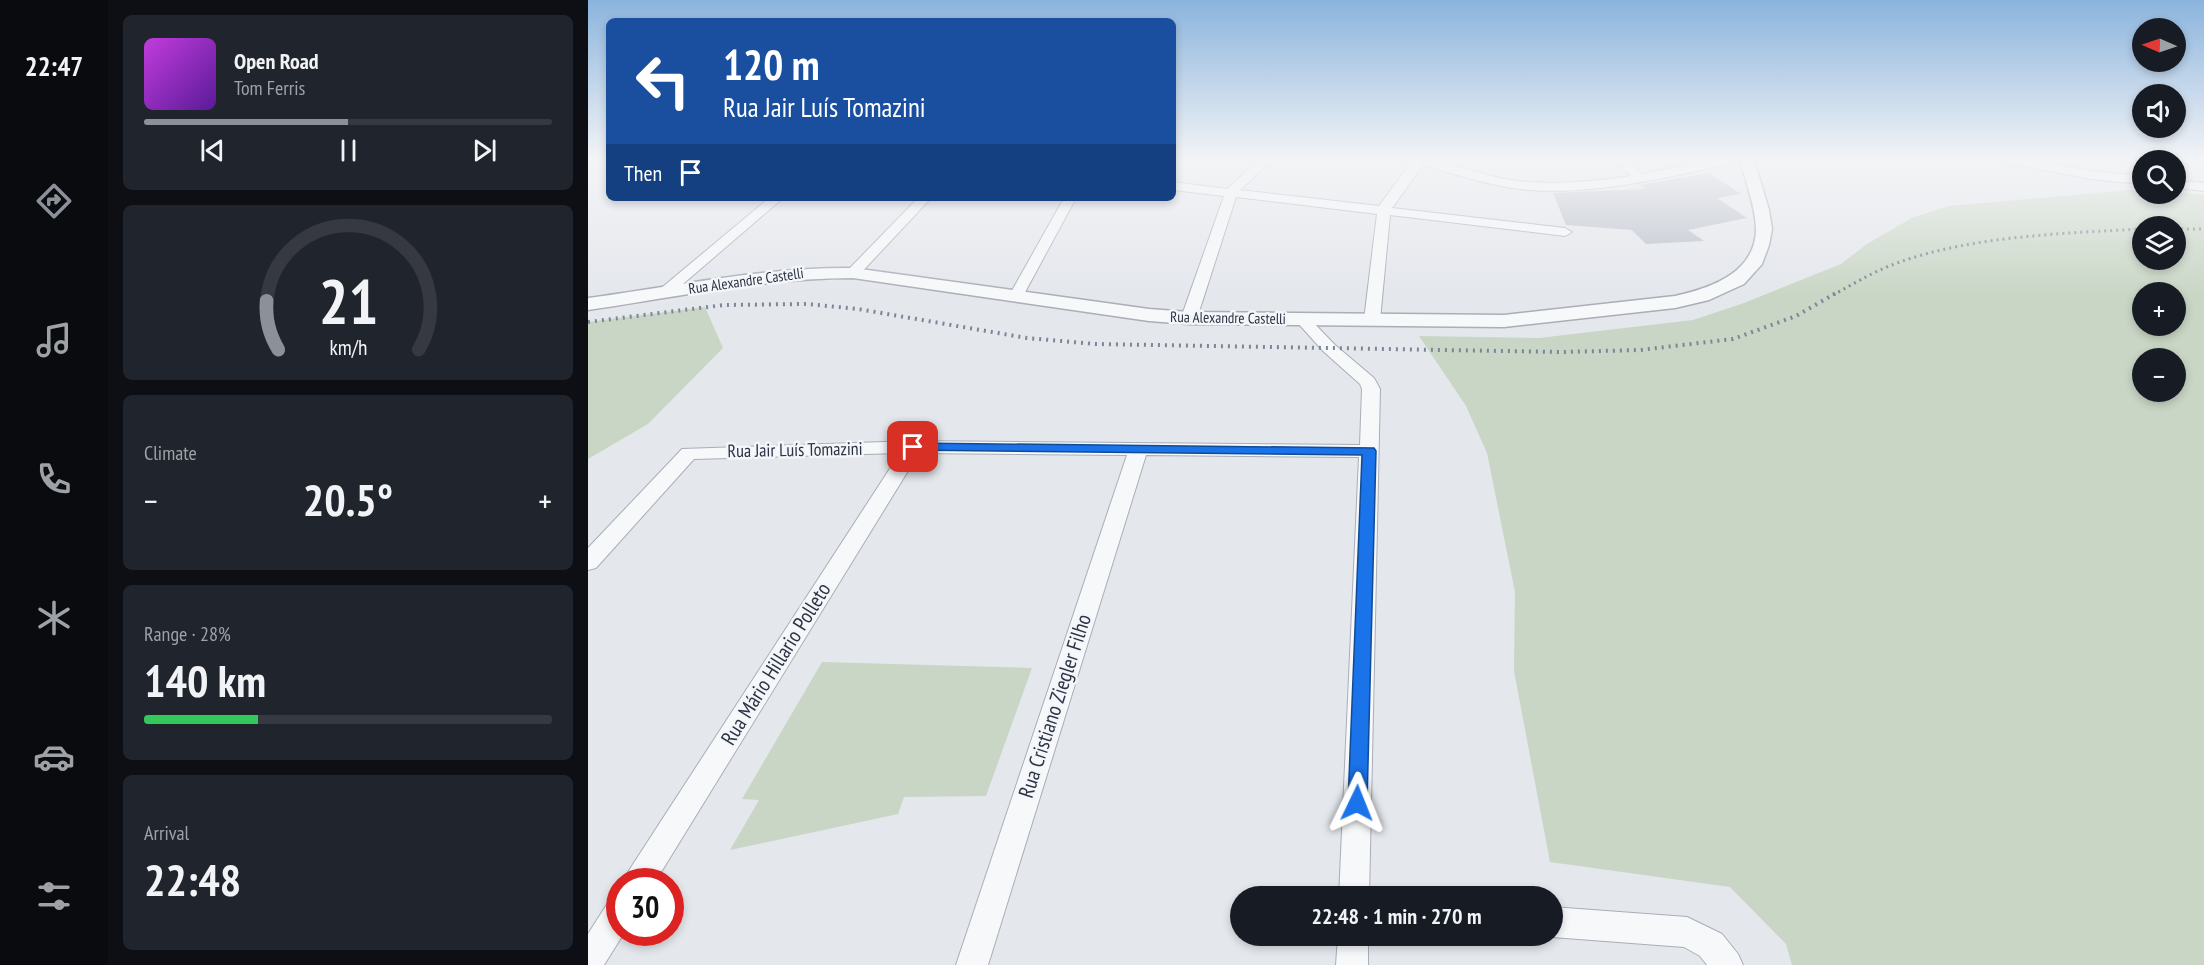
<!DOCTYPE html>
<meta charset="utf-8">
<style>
body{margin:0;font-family:"PT Sans Narrow",sans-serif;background:#20242c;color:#f1f3f6;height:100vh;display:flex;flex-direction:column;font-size:22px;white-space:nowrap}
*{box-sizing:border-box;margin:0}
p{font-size:20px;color:#9ea1a6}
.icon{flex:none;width:33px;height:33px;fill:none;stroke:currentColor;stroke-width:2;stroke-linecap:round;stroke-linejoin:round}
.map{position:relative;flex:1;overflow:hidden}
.panel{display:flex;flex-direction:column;gap:15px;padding:15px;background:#0d0f14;width:480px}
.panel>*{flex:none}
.guide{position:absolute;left:18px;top:18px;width:570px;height:183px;border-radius:9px;box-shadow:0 3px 9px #0003;background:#1a4fa0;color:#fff;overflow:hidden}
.needle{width:39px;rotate:272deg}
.buttons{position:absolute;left:1544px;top:18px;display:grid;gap:12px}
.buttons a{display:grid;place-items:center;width:54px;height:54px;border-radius:50%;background:#171b24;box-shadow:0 3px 9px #0003;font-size:30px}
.speed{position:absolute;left:18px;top:868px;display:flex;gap:12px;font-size:30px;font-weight:700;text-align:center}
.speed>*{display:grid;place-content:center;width:78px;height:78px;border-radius:50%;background:#171b24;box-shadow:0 3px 9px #0003;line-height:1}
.speed .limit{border:9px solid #d22;background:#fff;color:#111}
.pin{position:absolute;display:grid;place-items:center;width:51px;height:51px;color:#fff;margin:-26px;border-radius:12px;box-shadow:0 3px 9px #0006}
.me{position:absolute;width:66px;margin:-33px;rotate:2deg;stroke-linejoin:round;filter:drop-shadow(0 0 4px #0008)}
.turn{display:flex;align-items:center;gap:21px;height:126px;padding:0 18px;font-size:27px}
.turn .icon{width:78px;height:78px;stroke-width:2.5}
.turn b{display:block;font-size:42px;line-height:51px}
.then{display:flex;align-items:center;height:57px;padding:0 18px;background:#0003;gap:12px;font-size:22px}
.big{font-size:45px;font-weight:700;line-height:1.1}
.panel .card{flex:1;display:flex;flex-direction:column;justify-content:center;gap:9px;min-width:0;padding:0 21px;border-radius:9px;background:#20242c}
.panel .dial{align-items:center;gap:0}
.dial svg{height:156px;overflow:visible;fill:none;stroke:#363941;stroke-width:7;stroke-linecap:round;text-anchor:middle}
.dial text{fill:#f1f3f6;stroke:none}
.song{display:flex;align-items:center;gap:18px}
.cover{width:72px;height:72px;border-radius:9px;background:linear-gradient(135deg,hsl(290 70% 55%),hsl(270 70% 35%))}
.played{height:6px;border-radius:3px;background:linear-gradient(90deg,#8c9099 50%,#363941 50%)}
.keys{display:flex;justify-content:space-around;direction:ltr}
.heat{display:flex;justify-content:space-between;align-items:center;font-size:33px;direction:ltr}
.charge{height:9px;border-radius:4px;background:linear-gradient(90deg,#34c759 28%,#363941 0)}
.trip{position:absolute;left:642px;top:886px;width:333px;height:60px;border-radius:30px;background:#171b24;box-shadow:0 3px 9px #0003;font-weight:700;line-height:60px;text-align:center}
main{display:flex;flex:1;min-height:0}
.menu{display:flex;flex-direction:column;width:108px;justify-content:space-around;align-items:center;background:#090b0e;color:#9ea1a6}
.menu .icon{width:42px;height:42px}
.menu .on{color:#8c9099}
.menu b{font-size:27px;color:#f1f3f6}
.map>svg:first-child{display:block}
.green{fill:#c9d6c5;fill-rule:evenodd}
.building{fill:#bbc0ca}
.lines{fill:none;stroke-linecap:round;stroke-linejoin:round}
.minor-casing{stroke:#a9aeb7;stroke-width:2}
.tertiary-casing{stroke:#a9aeb7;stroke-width:3}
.minor{fill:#f7f8fa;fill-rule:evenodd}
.tertiary{fill:#f7f8fa;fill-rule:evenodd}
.rail-far1{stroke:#7d8696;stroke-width:3;stroke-dasharray:2 4;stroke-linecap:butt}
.rail{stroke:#7d8696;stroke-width:4;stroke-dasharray:2 5;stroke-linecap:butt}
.route{fill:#1a73e8;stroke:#114b97;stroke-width:1.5}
.labels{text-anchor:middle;stroke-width:5;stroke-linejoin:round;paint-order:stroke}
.far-street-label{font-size:15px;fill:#2b3445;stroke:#f4f6f9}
.street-label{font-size:18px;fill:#2b3445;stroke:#f4f6f9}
.near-street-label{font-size:21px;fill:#2b3445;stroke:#f4f6f9}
</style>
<main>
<nav class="menu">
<b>22:47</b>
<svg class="icon on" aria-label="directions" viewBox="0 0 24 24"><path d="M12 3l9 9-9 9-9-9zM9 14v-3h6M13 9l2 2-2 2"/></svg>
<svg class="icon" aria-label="music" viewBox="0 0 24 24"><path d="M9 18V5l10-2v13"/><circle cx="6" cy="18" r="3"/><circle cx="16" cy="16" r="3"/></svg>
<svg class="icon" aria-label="phone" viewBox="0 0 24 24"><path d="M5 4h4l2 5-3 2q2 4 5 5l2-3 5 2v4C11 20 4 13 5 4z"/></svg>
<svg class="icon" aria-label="climate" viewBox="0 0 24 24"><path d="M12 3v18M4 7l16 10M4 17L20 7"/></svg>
<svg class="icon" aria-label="car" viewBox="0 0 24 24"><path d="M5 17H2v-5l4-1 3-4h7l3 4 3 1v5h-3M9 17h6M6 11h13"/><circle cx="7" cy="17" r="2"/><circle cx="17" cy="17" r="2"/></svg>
<svg class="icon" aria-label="filters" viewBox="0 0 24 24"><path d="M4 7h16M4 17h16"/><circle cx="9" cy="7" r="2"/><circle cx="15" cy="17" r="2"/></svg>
</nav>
<section class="panel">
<div class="card">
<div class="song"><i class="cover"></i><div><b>Open Road</b><p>Tom Ferris</p></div></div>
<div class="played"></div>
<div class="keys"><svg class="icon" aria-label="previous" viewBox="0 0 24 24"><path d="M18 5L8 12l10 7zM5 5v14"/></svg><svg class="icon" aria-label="pause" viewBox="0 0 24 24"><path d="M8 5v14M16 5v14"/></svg><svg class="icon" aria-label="next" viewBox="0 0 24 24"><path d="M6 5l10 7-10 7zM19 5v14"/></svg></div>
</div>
<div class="card dial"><svg viewBox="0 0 100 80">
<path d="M14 69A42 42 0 1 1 86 69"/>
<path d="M14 69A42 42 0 0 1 8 44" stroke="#8c9099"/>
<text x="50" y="56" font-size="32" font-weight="700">21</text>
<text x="50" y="72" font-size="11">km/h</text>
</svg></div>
<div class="card"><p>Climate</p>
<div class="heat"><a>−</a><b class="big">20.5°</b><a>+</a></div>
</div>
<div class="card"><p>Range · 28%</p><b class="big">140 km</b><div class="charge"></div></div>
<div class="card"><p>Arrival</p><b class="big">22:48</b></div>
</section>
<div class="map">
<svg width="1616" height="965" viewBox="0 0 1616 965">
<rect width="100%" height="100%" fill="#e4e7ec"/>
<path class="green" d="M1554 189V194L1587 192 1616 195V965H1204L1198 944 1142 887 962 862 926 671 927 592 899 453 878 406 831 336 951 338 1105 320 1156 303 1253 264 1279 244 1324 218 1361 206ZM1554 226H1587V260H1554ZM1554 292H1587V326H1554ZM1554 358H1587V392H1554Z
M117 307 135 348 60 424 0 459V322Z
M234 662 444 668 398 796 316 797 310 814 142 850 171 800 154 799Z"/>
<path class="building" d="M1121 173 1153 194 1129 198 1159 218 1100 230 1116 241 1058 244 1044 230 978 225 965 193 1058 189 1051 185Z"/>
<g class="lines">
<defs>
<path id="minor" d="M671 160H684L652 190 791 206 825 160C857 160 886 173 917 179 959 186 1001 182 1043 176L1028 160H1041L1054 174 1125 160H1149L1143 164C1077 177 1010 195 942 190 905 187 870 175 835 165L804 208 977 228 984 232 977 236 802 215 792 320 784 325 776 320 789 214 648 197 609 318 606 321H596L593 318 636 196 585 190V182L639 189Z
M1418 160H1443L1502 171 1554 176V184L1502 179 1424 164Z
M1587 180 1616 183V191L1587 188Z
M181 198H195L81 296H71L69 293 71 290Z
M330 198H343L270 276H260L258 273 260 270Z
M476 198H488L435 296 428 300 423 299 421 296Z
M714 314 719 316 747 345 786 378 792 389 781 897H751L771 457 558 455 400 965H368L539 455 331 453 67 882H35L40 872 312 453 106 459 8 568 0 570V548L94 449 325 441 772 445 774 389 772 384 735 351 709 322 706 319Z
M32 897V933H36L16 965H0V934L21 901Z
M964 907 1099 917 1134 934 1150 954 1155 965H1119L1112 956 1096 947 964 937 961 936H964Z
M750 936H780V965H748Z"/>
<path id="tertiary" d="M1152 160H1166L1181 210 1184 229 1181 245 1174 264 1156 284 1121 300 1087 308 916 327 601 324 561 321 265 278C175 278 89 297 0 310V298C89 286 175 267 265 268L561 309 601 312 916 315 1087 296C1123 288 1168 273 1168 228 1167 206 1158 182 1152 160Z"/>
</defs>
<use href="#minor" class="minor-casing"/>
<use href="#tertiary" class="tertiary-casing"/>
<use href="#minor" class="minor"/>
<use href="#tertiary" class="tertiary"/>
<path class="rail-far1" d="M1587 229H1616
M1245 295C1267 283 1288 270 1312 262 1384 236 1478 233 1554 229"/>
<path class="rail" d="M0 322 136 305 219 304 270 309 439 338 507 344 973 352 1052 350 1145 339 1208 316 1248 293"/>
</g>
<linearGradient id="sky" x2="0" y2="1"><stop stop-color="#8bb4dd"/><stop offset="0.54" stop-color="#f3f4f6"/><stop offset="1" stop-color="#f3f4f6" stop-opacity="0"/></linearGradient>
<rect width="1616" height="295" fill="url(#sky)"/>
<path class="route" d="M325 443 786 448 788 451 779 803 776 809 769 812 762 809 760 803 774 455 321 450 319 447Z"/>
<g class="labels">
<g class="far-street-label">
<text transform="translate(158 281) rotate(-8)" y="5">Rua Alexandre Castelli</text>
<text transform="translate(640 318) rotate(1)" y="5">Rua Alexandre Castelli</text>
</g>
<g class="street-label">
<text transform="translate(207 450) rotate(-1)" y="6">Rua Jair Luís Tomazini</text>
</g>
<g class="near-street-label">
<text transform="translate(188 664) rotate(-58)" y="7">Rua Mário Hillario Polleto</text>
<text transform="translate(467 706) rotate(-72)" y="7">Rua Cristiano Ziegler Filho</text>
</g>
</g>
</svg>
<div class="buttons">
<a><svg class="needle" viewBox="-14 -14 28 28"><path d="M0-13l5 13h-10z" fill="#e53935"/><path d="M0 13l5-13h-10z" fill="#9ea1a6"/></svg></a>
<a><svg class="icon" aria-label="sound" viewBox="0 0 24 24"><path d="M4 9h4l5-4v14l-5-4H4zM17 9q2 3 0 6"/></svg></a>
<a><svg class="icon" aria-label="search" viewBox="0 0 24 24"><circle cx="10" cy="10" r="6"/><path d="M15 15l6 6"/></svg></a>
<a><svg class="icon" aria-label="layers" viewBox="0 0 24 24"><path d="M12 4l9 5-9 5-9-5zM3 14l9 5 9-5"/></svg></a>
<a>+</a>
<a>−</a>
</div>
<div class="speed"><div class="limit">30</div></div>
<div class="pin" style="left:325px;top:447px;background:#d93025"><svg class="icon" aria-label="arrive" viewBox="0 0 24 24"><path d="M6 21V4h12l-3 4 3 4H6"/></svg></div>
<svg class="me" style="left:769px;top:803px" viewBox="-20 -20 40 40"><path d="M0-17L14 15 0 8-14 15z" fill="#1a73e8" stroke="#fff" stroke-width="4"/></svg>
<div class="trip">22:48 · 1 min · 270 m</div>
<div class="guide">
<div class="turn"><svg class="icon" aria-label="left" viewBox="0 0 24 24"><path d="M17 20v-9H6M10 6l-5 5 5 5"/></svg><div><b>120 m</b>Rua Jair Luís Tomazini</div></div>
<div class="then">Then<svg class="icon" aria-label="arrive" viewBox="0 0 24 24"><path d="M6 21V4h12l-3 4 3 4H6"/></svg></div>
</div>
</div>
</main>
